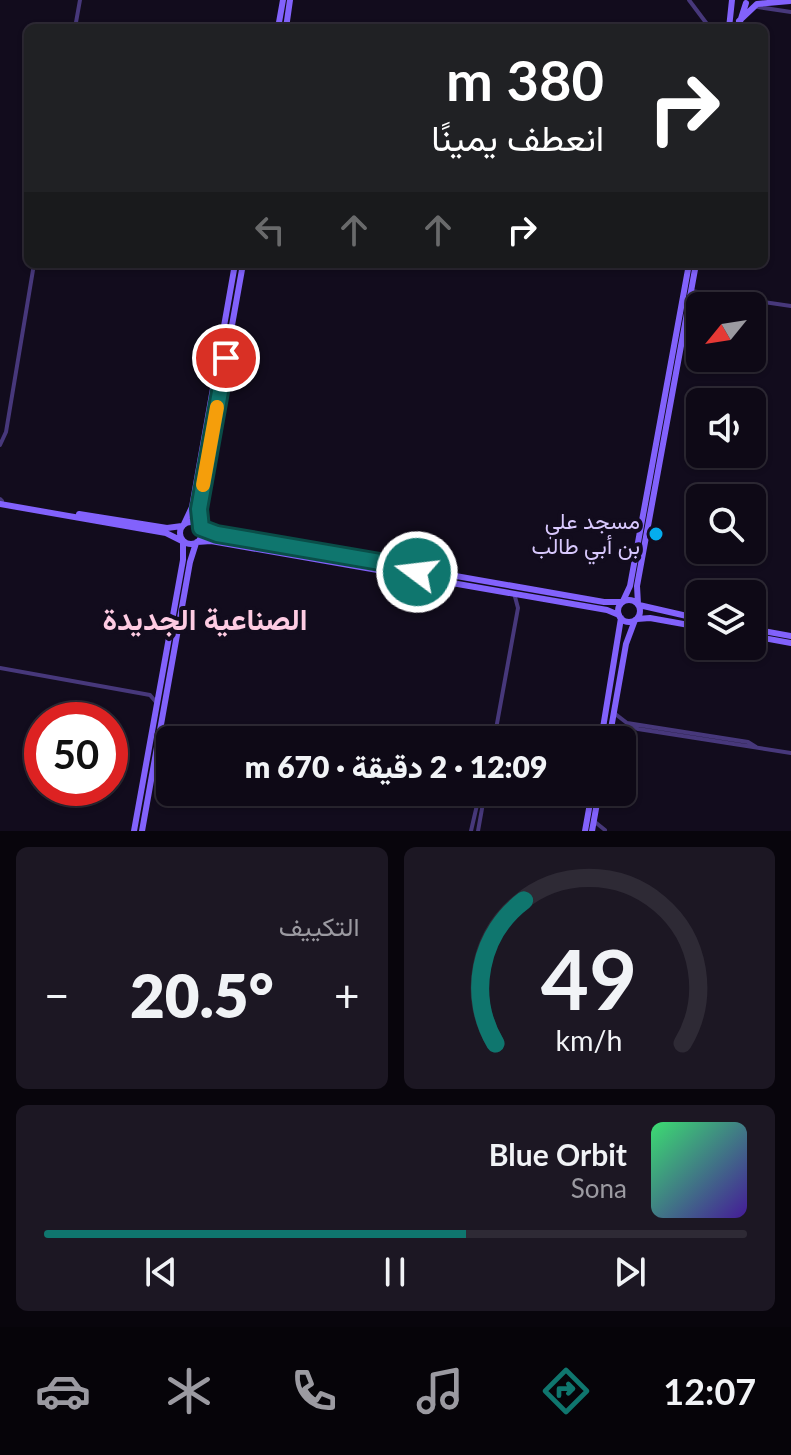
<!DOCTYPE html>
<html lang="ar">
<meta charset="utf-8">
<style>
body{margin:0;font-family:Lato,Vazirmatn,sans-serif;background:#1c1723;color:#f1f3f6;direction:rtl;height:100vh;display:flex;flex-direction:column;font-size:30px;white-space:nowrap}
*{box-sizing:border-box;margin:0}
p{font-size:26px;color:#9b9aa1}
.icon{flex:none;width:44px;height:44px;fill:none;stroke:currentColor;stroke-width:2;stroke-linecap:round;stroke-linejoin:round}
.map{position:relative;height:831px;overflow:hidden;direction:ltr}
.sheet{display:flex;flex-direction:column;gap:16px;padding:16px;background:#08050c;flex:1}
.sheet>*{flex:none}
.banner{position:absolute;left:24px;top:24px;width:744px;height:244px;border-radius:12px;box-shadow:0 2px 6px #0004,0 0 0 2px #2e2a35;direction:rtl;background:#202124;color:#fff;overflow:hidden}
.needle{width:52px;rotate:240deg}
.controls{position:absolute;left:686px;top:292px;display:grid;gap:16px}
.controls a{display:grid;place-items:center;width:80px;height:80px;border-radius:12px;background:#0e0916;box-shadow:0 2px 6px #0004,0 0 0 2px #2e2a35;font-size:40px}
.speed{position:absolute;left:24px;top:702px;display:flex;gap:16px;font-size:40px;font-weight:700;text-align:center}
.speed>*{display:grid;place-content:center;width:104px;height:104px;border-radius:50%;background:#0e0916;box-shadow:0 2px 6px #0004,0 0 0 2px #2e2a35;line-height:1}
.speed .limit{border:12px solid #d22;background:#fff;color:#111}
.pin{position:absolute;display:grid;place-items:center;width:68px;height:68px;color:#fff;margin:-34px;border:4px solid #fff;border-radius:50%;box-shadow:0 2px 8px #0007}
.me{position:absolute;width:88px;margin:-44px;rotate:285deg;stroke-linejoin:round;filter:drop-shadow(0 0 6px #0008)}
.turn{display:flex;align-items:center;gap:28px;height:168px;padding:0 32px;font-size:36px}
.turn .icon{width:104px;height:104px;stroke-width:2.5}
.turn b{display:block;font-size:56px;line-height:68px}
.lanes{display:flex;align-items:center;height:76px;padding:0 32px;background:#0003;justify-content:center;gap:40px;direction:ltr}
.lanes .off{opacity:.35}
.big{font-size:60px;font-weight:800;line-height:1.1}
.sheet .card{flex:1;display:flex;flex-direction:column;justify-content:center;gap:12px;min-width:0;padding:0 28px;border-radius:12px;background:#1c1723}
.sheet .dial{align-items:center;gap:0}
.dial svg{height:208px;overflow:visible;fill:none;stroke:#2e2a35;stroke-width:7;stroke-linecap:round;text-anchor:middle}
.dial text{fill:#f1f3f6;stroke:none}
.song{display:flex;align-items:center;gap:24px}
.cover{width:96px;height:96px;border-radius:12px;background:linear-gradient(135deg,hsl(140 70% 55%),hsl(260 70% 35%))}
.played{height:8px;border-radius:4px;background:linear-gradient(90deg,#0f766e 60%,#2e2a35 60%)}
.keys{display:flex;justify-content:space-around;direction:ltr}
.heat{display:flex;justify-content:space-between;align-items:center;font-size:44px;direction:ltr}
.sheet .tiles{flex:1;display:grid;gap:16px;grid-template-columns:1fr 1fr}
.card:last-child{grid-column:span 2}
.trip{position:absolute;left:156px;top:726px;width:480px;height:80px;border-radius:12px;background:#0e0916;box-shadow:0 2px 6px #0004,0 0 0 2px #2e2a35;font-weight:800;line-height:80px;text-align:center;direction:rtl}
.tab-bar{display:flex;height:128px;justify-content:space-around;align-items:center;background:#060409;color:#9b9aa1}
.tab-bar .icon{width:56px;height:56px}
.tab-bar .active{color:#0f766e}
.tab-bar b{font-size:36px;color:#f1f3f6}
.map>svg:first-child{display:block}
.lines{fill:none;stroke-linecap:round;stroke-linejoin:round}
.street{stroke:#47387b;stroke-width:4}
.secondary{stroke:#8262fc;stroke-width:6}
.route-casing{stroke:#0a4d48;stroke-width:20}
.route{stroke:#0f766e;stroke-width:14}
.slow{stroke:#f59e0b;stroke-width:14}
.poi-dot{fill:#05adee;stroke:#120c1d;stroke-width:3}
.labels{text-anchor:middle;stroke-width:8;stroke-linejoin:round;paint-order:stroke}
.poi-label{font-size:22px;fill:#d9c9fe;stroke:#120c1d;text-anchor:end}
.district-label{font-size:30px;font-weight:bold;fill:#fecbe2;stroke:#120c1d}
</style>
<div class="map">
<svg width="791" height="831" viewBox="0 0 791 831">
<rect width="100%" height="100%" fill="#120c1d"/>
<g class="lines">
<path class="street" d="M689 0 710 28
M758 7 791 12
M75 28 80 0
M214 264 234 267
M691 291 791 306
M0 445 6 432 34 264
M0 499 2 501
M0 668 150 695 156 702
M614 713 627 723 748 742 756 747
M627 723 638 729 791 753
M494 740 518 608 514 593
M595 822 605 830
M471 831 480 792
M478 831 485 792"/>
<path class="secondary" d="M739 21 757 4 790 1
M278 28 283 0
M286 28 290 0
M729 28 732 0
M738 28 746 3
M0 504 166 533 182 541
M79 514 167 528 182 526
M180 533a11 11 0 1 1 22 0a11 11 0 1 1-22 0Z
M184 524 192 507 235 264
M200 527 199 509 243 264
M201 528 217 534 604 602H622
M197 542 211 541 607 610 619 615
M618 611a11 11 0 1 1 22 0a11 11 0 1 1-22 0Z
M623 601 630 586 689 264
M638 604 637 586 696 264
M639 605 700 619
M637 619 650 618 700 627
M752 629 791 636
M752 636 791 643
M601 740 621 618
M609 740 626 644 635 620
M134 831 183 560V541
M142 831 190 562 196 543
M585 831 592 792
M592 831 599 792"/>
</g>
<g class="lines">
<defs>
<path id="route" d="M226 358 199 509 201 528 217 534 415 568 417 572"/>
</defs>
<use href="#route" class="route-casing"/>
<use href="#route" class="route"/>
<path class="slow" d="M203 485 217 407"/>
</g>
<circle class="poi-dot" cx="656" cy="534" r="8"/>
<g class="labels">
<g class="poi-label">
<text x="640" y="529">مسجد علي<tspan x="640" dy="25">بن أبي طالب</tspan></text>
</g>
<g class="district-label">
<text x="205" y="630">الصناعية الجديدة</text>
</g>
</g>
</svg>
<div class="controls">
<a><svg class="needle" viewBox="-14 -14 28 28"><path d="M0-13l5 13h-10z" fill="#e53935"/><path d="M0 13l5-13h-10z" fill="#9b9aa1"/></svg></a>
<a><svg class="icon" aria-label="sound" viewBox="0 0 24 24"><path d="M4 9h4l5-4v14l-5-4H4zM17 9q2 3 0 6"/></svg></a>
<a><svg class="icon" aria-label="search" viewBox="0 0 24 24"><circle cx="10" cy="10" r="6"/><path d="M15 15l6 6"/></svg></a>
<a><svg class="icon" aria-label="layers" viewBox="0 0 24 24"><path d="M12 4l9 5-9 5-9-5zM3 14l9 5 9-5"/></svg></a>
</div>
<div class="speed"><div class="limit">50</div></div>
<div class="pin" style="left:226px;top:358px;background:#d93025"><svg class="icon" aria-label="arrive" viewBox="0 0 24 24"><path d="M6 21V4h12l-3 4 3 4H6"/></svg></div>
<svg class="me" style="left:417px;top:572px" viewBox="-20 -20 40 40"><circle r="17" fill="#0f766e" stroke="#fff" stroke-width="3"/><path d="M0-11L8 9 0 5-8 9z" fill="#fff"/></svg>
<div class="trip">12:09 · 2 دقيقة · 670 m</div>
<div class="banner">
<div class="turn"><svg class="icon" aria-label="right" viewBox="0 0 24 24"><path d="M7 20v-9h11M14 6l5 5-5 5"/></svg><div><b>380 m</b>انعطف يمينًا</div></div>
<div class="lanes"><svg class="icon off" aria-label="left" viewBox="0 0 24 24"><path d="M17 20v-9H6M10 6l-5 5 5 5"/></svg><svg class="icon off" aria-label="ahead" viewBox="0 0 24 24"><path d="M12 20V5M6 11l6-6 6 6"/></svg><svg class="icon off" aria-label="ahead" viewBox="0 0 24 24"><path d="M12 20V5M6 11l6-6 6 6"/></svg><svg class="icon" aria-label="right" viewBox="0 0 24 24"><path d="M7 20v-9h11M14 6l5 5-5 5"/></svg></div>
</div>
</div>
<section class="sheet">
<div class="tiles">
<div class="card dial"><svg viewBox="0 0 100 80">
<path d="M14 69A42 42 0 1 1 86 69"/>
<path d="M14 69A42 42 0 0 1 25 14" stroke="#0f766e"/>
<text x="50" y="56" font-size="32" font-weight="700">49</text>
<text x="50" y="72" font-size="11">km/h</text>
</svg></div>
<div class="card"><p>التكييف</p>
<div class="heat"><a>−</a><b class="big">20.5°</b><a>+</a></div>
</div>
<div class="card">
<div class="song"><i class="cover"></i><div><b>Blue Orbit</b><p>Sona</p></div></div>
<div class="played"></div>
<div class="keys"><svg class="icon" aria-label="previous" viewBox="0 0 24 24"><path d="M18 5L8 12l10 7zM5 5v14"/></svg><svg class="icon" aria-label="pause" viewBox="0 0 24 24"><path d="M8 5v14M16 5v14"/></svg><svg class="icon" aria-label="next" viewBox="0 0 24 24"><path d="M6 5l10 7-10 7zM19 5v14"/></svg></div>
</div>
</div>
</section>
<nav class="tab-bar">
<b>12:07</b>
<svg class="icon active" aria-label="directions" viewBox="0 0 24 24"><path d="M12 3l9 9-9 9-9-9zM9 14v-3h6M13 9l2 2-2 2"/></svg>
<svg class="icon" aria-label="music" viewBox="0 0 24 24"><path d="M9 18V5l10-2v13"/><circle cx="6" cy="18" r="3"/><circle cx="16" cy="16" r="3"/></svg>
<svg class="icon" aria-label="phone" viewBox="0 0 24 24"><path d="M5 4h4l2 5-3 2q2 4 5 5l2-3 5 2v4C11 20 4 13 5 4z"/></svg>
<svg class="icon" aria-label="climate" viewBox="0 0 24 24"><path d="M12 3v18M4 7l16 10M4 17L20 7"/></svg>
<svg class="icon" aria-label="car" viewBox="0 0 24 24"><path d="M5 17H2v-5l4-1 3-4h7l3 4 3 1v5h-3M9 17h6M6 11h13"/><circle cx="7" cy="17" r="2"/><circle cx="17" cy="17" r="2"/></svg>
</nav>
